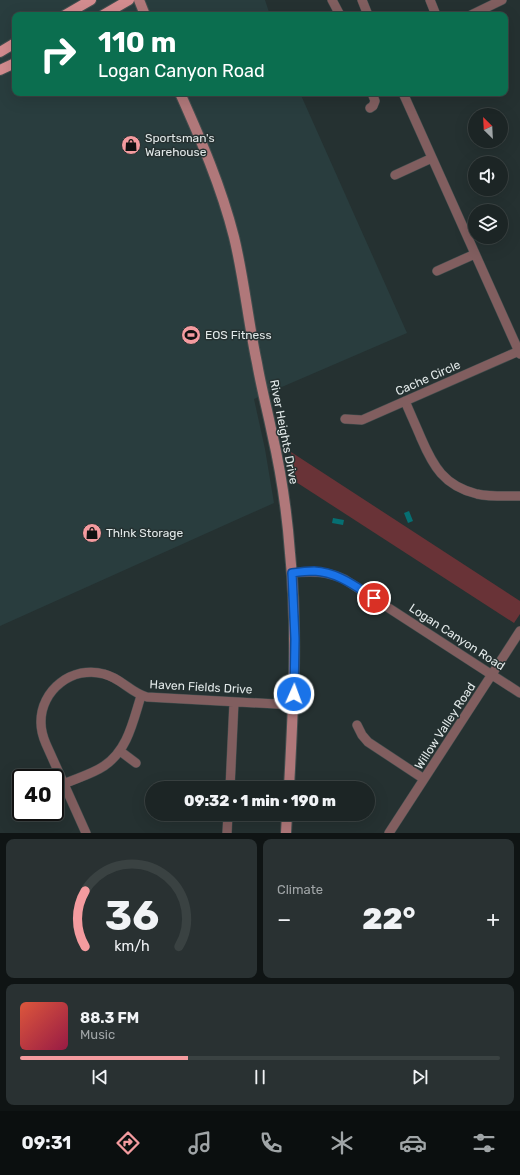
<!DOCTYPE html>
<meta charset="utf-8">
<style>
body{margin:0;font-family:Rubik,sans-serif;background:#293132;color:#f1f3f6;height:100vh;display:flex;flex-direction:column;font-size:15px;white-space:nowrap}
*{box-sizing:border-box;margin:0}
p{font-size:13px;color:#a0a5a7}
.icon{flex:none;width:22px;height:22px;fill:none;stroke:currentColor;stroke-width:2;stroke-linecap:round;stroke-linejoin:round}
.map{position:relative;height:833px;overflow:hidden}
.details{display:flex;flex-direction:column;gap:6px;padding:6px;background:#0f1414;flex:1}
.details>*{flex:none}
.hud{position:absolute;left:12px;top:12px;width:496px;height:84px;border-radius:8px;box-shadow:0 4px 16px #0002,0 0 0 1px #3a4242;background:#0b6e4f;color:#fff;overflow:hidden}
.needle{width:26px;rotate:336deg}
.controls{position:absolute;left:468px;top:108px;display:grid;gap:8px}
.controls a{display:grid;place-items:center;width:40px;height:40px;border-radius:50%;background:#1c2525;box-shadow:0 4px 16px #0002,0 0 0 1px #3a4242;font-size:20px}
.speed{position:absolute;left:12px;top:769px;display:flex;gap:8px;font-size:20px;font-weight:700;text-align:center}
.speed>*{display:grid;place-content:center;width:52px;height:52px;border-radius:50%;background:#1c2525;box-shadow:0 4px 16px #0002,0 0 0 1px #3a4242;line-height:1}
.speed .limit{border:2px solid #111;border-radius:6px;background:#fff;color:#111}
.pin{position:absolute;display:grid;place-items:center;width:34px;height:34px;color:#fff;margin:-17px;border:2px solid #fff;border-radius:50%;box-shadow:0 1px 4px #0007}
.me{position:absolute;width:44px;margin:-22px;rotate:2deg;stroke-linejoin:round;filter:drop-shadow(0 0 3px #0008)}
.turn{display:flex;align-items:center;gap:14px;height:84px;padding:0 20px;font-size:18px}
.turn .icon{width:52px;height:52px;stroke-width:2.5}
.turn b{display:block;font-size:28px;line-height:34px}
.big{font-size:30px;font-weight:800;line-height:1.1}
.details .widget{flex:1;display:flex;flex-direction:column;justify-content:center;gap:6px;min-width:0;padding:0 14px;border-radius:8px;background:#293132}
.details .dial{align-items:center;gap:0}
.dial svg{height:104px;overflow:visible;fill:none;stroke:#3a4242;stroke-width:7;stroke-linecap:round;text-anchor:middle}
.dial text{fill:#f1f3f6;stroke:none}
.song{display:flex;align-items:center;gap:12px}
.cover{width:48px;height:48px;border-radius:6px;background:linear-gradient(135deg,hsl(10 70% 55%),hsl(340 70% 35%))}
.played{height:4px;border-radius:2px;background:linear-gradient(90deg,#f49b9f 35%,#3a4242 35%)}
.keys{display:flex;justify-content:space-around;direction:ltr}
.heat{display:flex;justify-content:space-between;align-items:center;font-size:22px;direction:ltr}
.details .tiles{flex:1;display:grid;gap:6px;grid-template-columns:1fr 1fr}
.widget:last-child{grid-column:span 2}
.trip{position:absolute;left:145px;top:781px;width:230px;height:40px;border-radius:20px;background:#1c2525;box-shadow:0 4px 16px #0002,0 0 0 1px #3a4242;font-weight:800;line-height:40px;text-align:center}
.tab-bar{display:flex;height:64px;justify-content:space-around;align-items:center;background:#0b0f0f;color:#a0a5a7}
.tab-bar .icon{width:28px;height:28px}
.tab-bar .current{color:#f49b9f}
.tab-bar b{font-size:18px;color:#f1f3f6}
.map>svg:first-child{display:block}
.built{fill:#293d3e}
.green{fill:#693337}
.water{fill:#066f72}
.lines{fill:none;stroke-linecap:round;stroke-linejoin:round}
.street-casing{stroke:#434e4e;stroke-width:10}
.secondary-casing{stroke:#434e4e;stroke-width:12}
.primary-casing{stroke:#434e4e;stroke-width:12}
.street{stroke:#815e5f;stroke-width:9}
.secondary{stroke:#b0787a;stroke-width:10}
.primary{stroke:#d38c8f;stroke-width:10}
.route-casing{stroke:#114b97;stroke-width:10}
.route{stroke:#1a73e8;stroke-width:7}
.labels{text-anchor:middle;stroke-width:3;stroke-linejoin:round;paint-order:stroke}
.poi-label{font-size:12px;fill:#e2e9e9;stroke:#253131;text-anchor:start}
.street-label{font-size:12px;fill:#e2e9e9;stroke:#253131}
</style>
<div class="map">
<svg width="520" height="833" viewBox="0 0 520 833">
<rect width="100%" height="100%" fill="#253131"/>
<path class="built" d="M0 0H265L270 15H15V93H300L407 333 254 399 265 449 274 503 0 626Z"/>
<path class="green" d="M291 452 520 601V614L514 623 296 482Z"/>
<path class="water" d="M409 511 413 521 408 523 404 513Z
M333 518 344 520 343 525 332 523Z"/>
<g class="lines">
<defs>
<path id="street" d="M332 0 340 15
M362 0 368 15
M430 0 436 15
M471 15 502 0
M403 93 520 354
M370 108 373 106 375 101 372 93
M395 175 432 158
M437 271 475 254
M405 401C410 413 416 426 421 438 433 466 444 486 477 494 491 497 506 496 520 496
M345 419 362 420 519 351
M292 573C311 571 326 571 344 579L520 693
M357 725 362 735 368 742 424 779
M120 751 136 763
M64 784C77 778 92 774 104 766 128 750 133 721 141 696
M230 788 234 702
M86 833 46 744C43 737 41 730 41 723 40 690 73 665 104 674 121 678 131 693 147 697L294 705
M227 833 228 814
M389 833 520 631"/>
<path id="secondary" d="M139 0 145 15
M180 93C201 140 221 186 234 237 244 278 248 321 257 363 261 386 267 409 272 433 281 472 287 512 290 553 298 631 293 709 289 788
M286 833 287 814"/>
<path id="primary" d="M65 15 91 0
M103 15 129 0
M0 52 15 43
M0 70 15 63"/>
</defs>
<use href="#street" class="street-casing"/>
<use href="#secondary" class="secondary-casing"/>
<use href="#primary" class="primary-casing"/>
<use href="#street" class="street"/>
<use href="#secondary" class="secondary"/>
<use href="#primary" class="primary"/>
</g>
<g class="lines">
<defs>
<path id="route" d="M294 694 295 639 292 573C299 572 307 571 314 571 337 572 355 586 374 598"/>
</defs>
<use href="#route" class="route-casing"/>
<use href="#route" class="route"/>
</g>
<defs>
<symbol id="shop-disc" viewBox="-11 -11 22 22"><circle r="9.5" fill="#f49b9f" stroke="#253131"/><path d="M-5-2.5h2.3a2.7 3.5 0 0 1 5.4 0H5L5.5 6h-11ZM-1.5-2.5h3a1.5 2.3 0 0 0-3 0Z" fill="#111"/></symbol>
<symbol id="stadium-disc" viewBox="-11 -11 22 22"><circle r="9.5" fill="#f49b9f" stroke="#253131"/><path d="M0-5a6.5 5 0 1 0 0 10a6.5 5 0 1 0 0-10ZM-3.5-1.8h7v3.6h-7Z" fill="#111"/></symbol>
</defs>
<g fill-rule="evenodd">
<use href="#shop-disc" x="120" y="134" width="22" height="22"/>
<use href="#stadium-disc" x="180" y="324" width="22" height="22"/>
<use href="#shop-disc" x="81" y="522" width="22" height="22"/>
</g>
<g class="labels">
<g class="poi-label">
<text x="145" y="142">Sportsman's<tspan x="145" dy="14">Warehouse</tspan></text>
<text x="205" y="339">EOS Fitness</text>
<text x="106" y="537">Th!nk Storage</text>
</g>
<g class="street-label">
<text transform="translate(428 378) rotate(-24)" y="4">Cache Circle</text>
<text transform="translate(284 432) rotate(79)" y="4">River Heights Drive</text>
<text transform="translate(457 637) rotate(33)" y="4">Logan Canyon Road</text>
<text transform="translate(201 687) rotate(3)" y="4">Haven Fields Drive</text>
<text transform="translate(445 726) rotate(-57)" y="4">Willow Valley Road</text>
</g>
</g>
</svg>
<div class="controls">
<a><svg class="needle" viewBox="-14 -14 28 28"><path d="M0-13l5 13h-10z" fill="#e53935"/><path d="M0 13l5-13h-10z" fill="#a0a5a7"/></svg></a>
<a><svg class="icon" aria-label="sound" viewBox="0 0 24 24"><path d="M4 9h4l5-4v14l-5-4H4zM17 9q2 3 0 6"/></svg></a>
<a><svg class="icon" aria-label="layers" viewBox="0 0 24 24"><path d="M12 4l9 5-9 5-9-5zM3 14l9 5 9-5"/></svg></a>
</div>
<div class="speed"><div class="limit">40</div></div>
<div class="pin" style="left:374px;top:598px;background:#d93025"><svg class="icon" aria-label="arrive" viewBox="0 0 24 24"><path d="M6 21V4h12l-3 4 3 4H6"/></svg></div>
<svg class="me" style="left:294px;top:694px" viewBox="-20 -20 40 40"><circle r="17" fill="#1a73e8" stroke="#fff" stroke-width="3"/><path d="M0-11L8 9 0 5-8 9z" fill="#fff"/></svg>
<div class="trip">09:32 · 1 min · 190 m</div>
<div class="hud">
<div class="turn"><svg class="icon" aria-label="right" viewBox="0 0 24 24"><path d="M7 20v-9h11M14 6l5 5-5 5"/></svg><div><b>110 m</b>Logan Canyon Road</div></div>
</div>
</div>
<section class="details">
<div class="tiles">
<div class="widget dial"><svg viewBox="0 0 100 80">
<path d="M14 69A42 42 0 1 1 86 69"/>
<path d="M14 69A42 42 0 0 1 14 26" stroke="#f49b9f"/>
<text x="50" y="56" font-size="32" font-weight="700">36</text>
<text x="50" y="72" font-size="11">km/h</text>
</svg></div>
<div class="widget"><p>Climate</p>
<div class="heat"><a>−</a><b class="big">22°</b><a>+</a></div>
</div>
<div class="widget">
<div class="song"><i class="cover"></i><div><b>88.3 FM</b><p>Music</p></div></div>
<div class="played"></div>
<div class="keys"><svg class="icon" aria-label="previous" viewBox="0 0 24 24"><path d="M18 5L8 12l10 7zM5 5v14"/></svg><svg class="icon" aria-label="pause" viewBox="0 0 24 24"><path d="M8 5v14M16 5v14"/></svg><svg class="icon" aria-label="next" viewBox="0 0 24 24"><path d="M6 5l10 7-10 7zM19 5v14"/></svg></div>
</div>
</div>
</section>
<nav class="tab-bar">
<b>09:31</b>
<svg class="icon current" aria-label="directions" viewBox="0 0 24 24"><path d="M12 3l9 9-9 9-9-9zM9 14v-3h6M13 9l2 2-2 2"/></svg>
<svg class="icon" aria-label="music" viewBox="0 0 24 24"><path d="M9 18V5l10-2v13"/><circle cx="6" cy="18" r="3"/><circle cx="16" cy="16" r="3"/></svg>
<svg class="icon" aria-label="phone" viewBox="0 0 24 24"><path d="M5 4h4l2 5-3 2q2 4 5 5l2-3 5 2v4C11 20 4 13 5 4z"/></svg>
<svg class="icon" aria-label="climate" viewBox="0 0 24 24"><path d="M12 3v18M4 7l16 10M4 17L20 7"/></svg>
<svg class="icon" aria-label="car" viewBox="0 0 24 24"><path d="M5 17H2v-5l4-1 3-4h7l3 4 3 1v5h-3M9 17h6M6 11h13"/><circle cx="7" cy="17" r="2"/><circle cx="17" cy="17" r="2"/></svg>
<svg class="icon" aria-label="filters" viewBox="0 0 24 24"><path d="M4 7h16M4 17h16"/><circle cx="9" cy="7" r="2"/><circle cx="15" cy="17" r="2"/></svg>
</nav>
